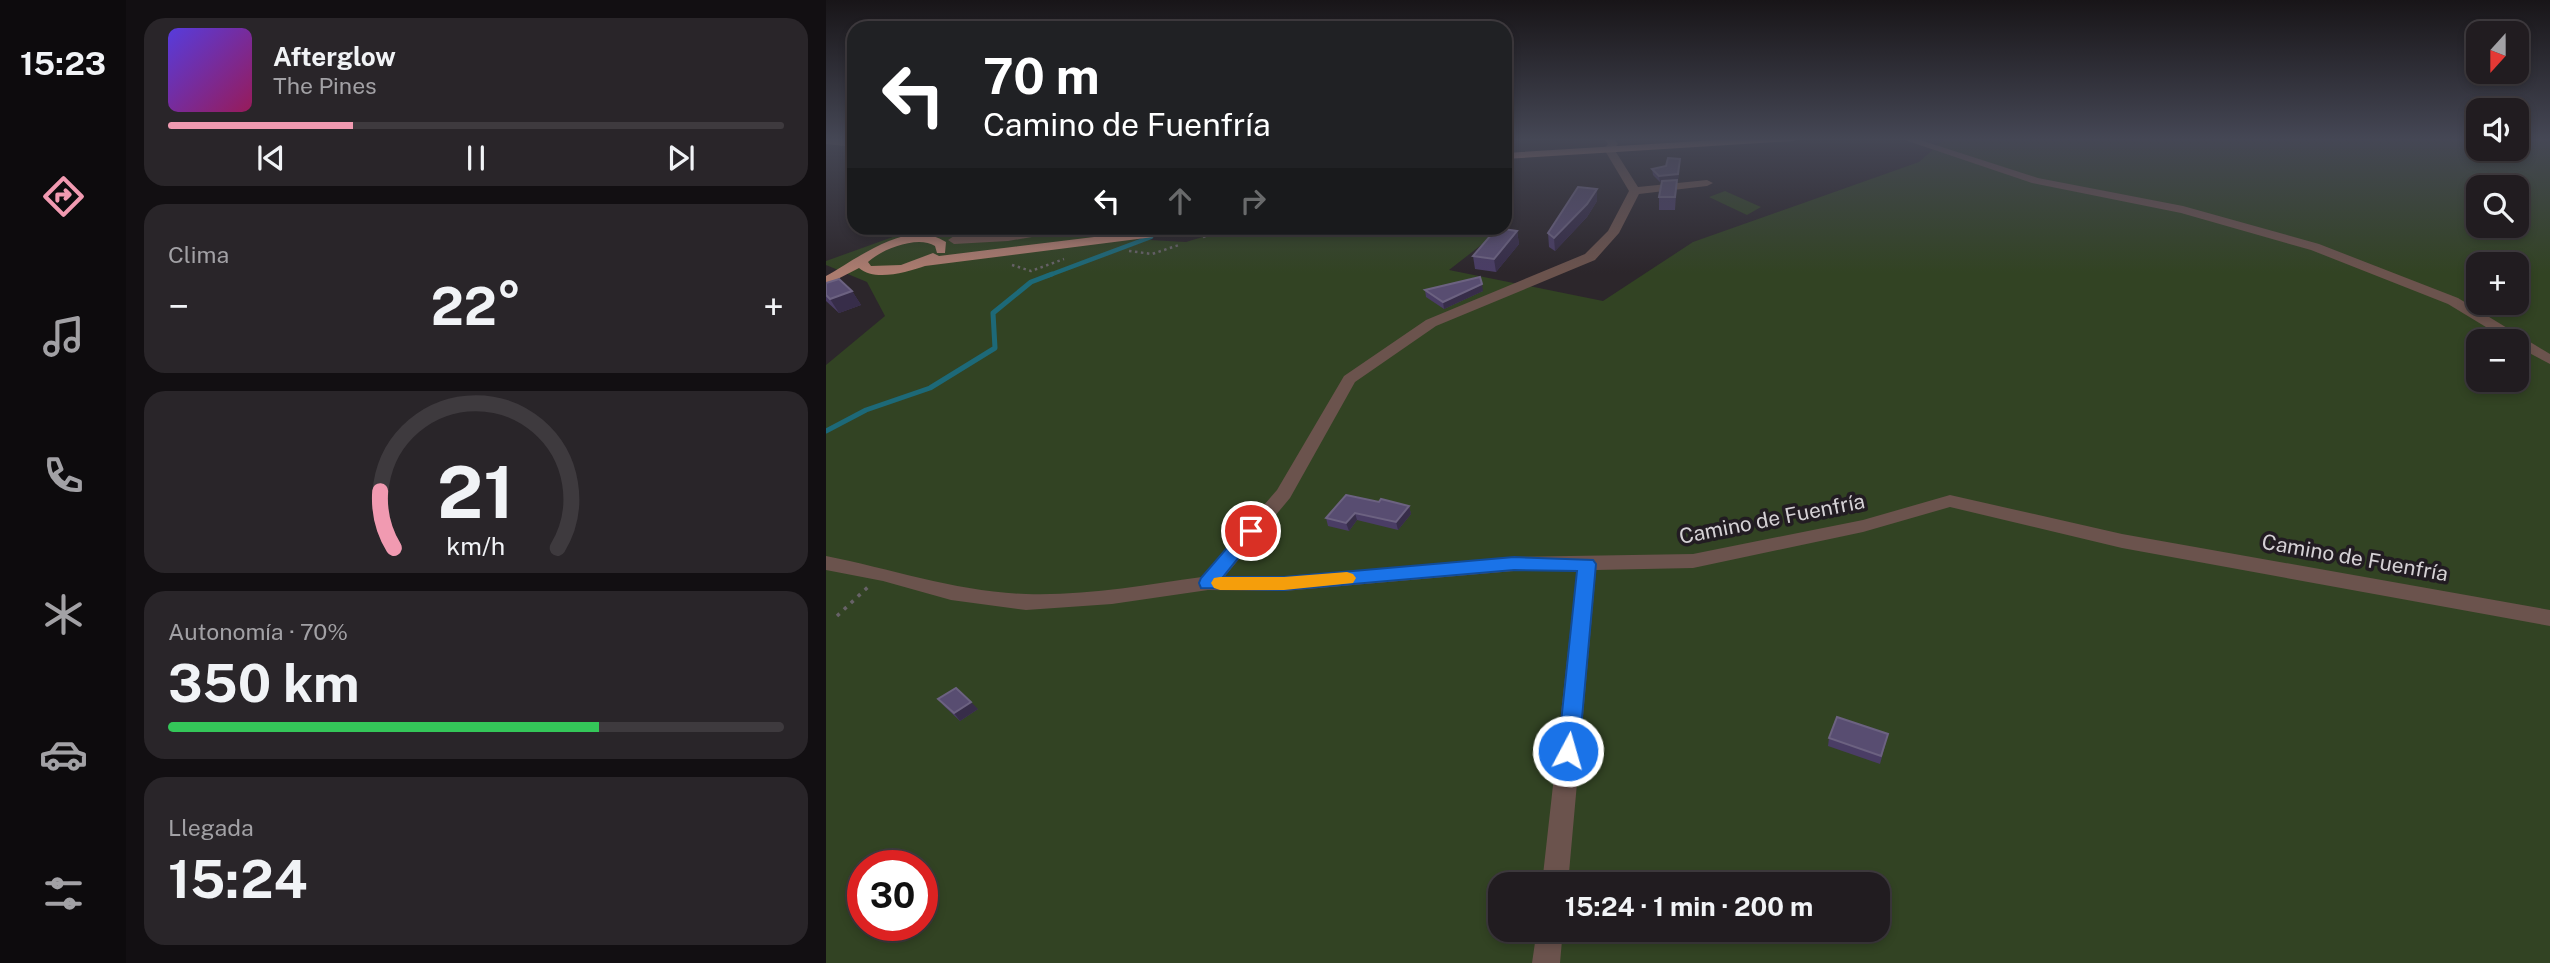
<!DOCTYPE html>
<html lang="es">
<meta charset="utf-8">
<style>
body{margin:0;font-family:"Public Sans",sans-serif;background:#292529;color:#f1f3f6;height:100vh;display:flex;flex-direction:column;font-size:26px;white-space:nowrap}
*{box-sizing:border-box;margin:0}
p{font-size:23px;color:#a2a1a5}
.icon{flex:none;width:38px;height:38px;fill:none;stroke:currentColor;stroke-width:2;stroke-linecap:round;stroke-linejoin:round}
.map{position:relative;flex:1;overflow:hidden}
.details{display:flex;flex-direction:column;gap:18px;padding:18px;background:#120f12;width:700px}
.details>*{flex:none}
.top-card{position:absolute;left:21px;top:21px;width:665px;height:214px;border-radius:21px;box-shadow:0 4px 10px #0003,0 0 0 2px #3e3a3e;background:#202124;color:#fff;overflow:hidden}
.needle{width:46px;rotate:201deg}
.controls{position:absolute;left:1640px;top:21px;display:grid;gap:14px}
.controls a{display:grid;place-items:center;width:63px;height:63px;border-radius:14px;background:#211c20;box-shadow:0 4px 10px #0003,0 0 0 2px #3e3a3e;font-size:35px}
.speed{position:absolute;left:21px;top:850px;display:flex;gap:14px;font-size:35px;font-weight:700;text-align:center}
.speed>*{display:grid;place-content:center;width:91px;height:91px;border-radius:50%;background:#211c20;box-shadow:0 4px 10px #0003,0 0 0 2px #3e3a3e;line-height:1}
.speed .limit{border:10px solid #d22;background:#fff;color:#111}
.pin{position:absolute;display:grid;place-items:center;width:60px;height:60px;color:#fff;margin:-30px;border:4px solid #fff;border-radius:50%;box-shadow:0 2px 7px #0007}
.me{position:absolute;width:77px;margin:-38px;rotate:6deg;stroke-linejoin:round;filter:drop-shadow(0 0 5px #0008)}
.turn{display:flex;align-items:center;gap:24px;height:147px;padding:0 21px;font-size:32px}
.turn .icon{width:91px;height:91px;stroke-width:2.5}
.turn b{display:block;font-size:49px;line-height:60px}
.lanes{display:flex;align-items:center;height:66px;padding:0 21px;background:#0003;justify-content:center;gap:35px;direction:ltr}
.lanes .off{opacity:.35}
.big{font-size:52px;font-weight:700;line-height:1.1}
.details .widget{flex:1;display:flex;flex-direction:column;justify-content:center;gap:10px;min-width:0;padding:0 24px;border-radius:21px;background:#292529}
.details .dial{align-items:center;gap:0}
.dial svg{height:182px;overflow:visible;fill:none;stroke:#3e3a3e;stroke-width:7;stroke-linecap:round;text-anchor:middle}
.dial text{fill:#f1f3f6;stroke:none}
.song{display:flex;align-items:center;gap:21px}
.cover{width:84px;height:84px;border-radius:10px;background:linear-gradient(135deg,hsl(250 70% 55%),hsl(330 70% 35%))}
.played{height:7px;border-radius:4px;background:linear-gradient(90deg,#f19ab1 30%,#3e3a3e 30%)}
.keys{display:flex;justify-content:space-around;direction:ltr}
.heat{display:flex;justify-content:space-between;align-items:center;font-size:38px;direction:ltr}
.charge{height:10px;border-radius:5px;background:linear-gradient(90deg,#34c759 70%,#3e3a3e 0)}
.trip{position:absolute;left:662px;top:872px;width:402px;height:70px;border-radius:21px;background:#211c20;box-shadow:0 4px 10px #0003,0 0 0 2px #3e3a3e;font-weight:700;line-height:70px;text-align:center}
main{display:flex;flex:1;min-height:0}
.menu{display:flex;flex-direction:column;width:126px;justify-content:space-around;align-items:center;background:#0d0b0d;color:#a2a1a5}
.menu .icon{width:49px;height:49px}
.menu .selected{color:#f19ab1}
.menu b{font-size:32px;color:#f1f3f6}
.map>svg:first-child{display:block}
.green{fill:#324323;fill-rule:evenodd}
.lines{fill:none;stroke-linecap:round;stroke-linejoin:round}
.stream-far1{stroke:#1d6978;stroke-width:4.5}
.stream{stroke:#1d6978;stroke-width:5}
.path-far1{stroke:#676267;stroke-width:2.5;stroke-dasharray:2.5 3.5;stroke-linecap:butt}
.path{stroke:#676267;stroke-width:3.5;stroke-dasharray:3.5 6;stroke-linecap:butt}
.minor{fill:#6b534d;fill-rule:evenodd}
.primary{fill:#ac7c6f;fill-rule:evenodd}
.wall{fill:#4a3d65}
.shaded-wall{fill:#372d49}
.building{fill:#584d71;stroke:#6c6281;stroke-width:2}
.route{fill:#1a73e8;stroke:#114b97;stroke-width:2}
.slow{fill:#f59e0b}
.labels{text-anchor:middle;stroke-width:7;stroke-linejoin:round;paint-order:stroke}
.street-label{font-size:21px;fill:#d5d1d5;stroke:#221c22}
</style>
<main>
<nav class="menu">
<b>15:23</b>
<svg class="icon selected" aria-label="directions" viewBox="0 0 24 24"><path d="M12 3l9 9-9 9-9-9zM9 14v-3h6M13 9l2 2-2 2"/></svg>
<svg class="icon" aria-label="music" viewBox="0 0 24 24"><path d="M9 18V5l10-2v13"/><circle cx="6" cy="18" r="3"/><circle cx="16" cy="16" r="3"/></svg>
<svg class="icon" aria-label="phone" viewBox="0 0 24 24"><path d="M5 4h4l2 5-3 2q2 4 5 5l2-3 5 2v4C11 20 4 13 5 4z"/></svg>
<svg class="icon" aria-label="climate" viewBox="0 0 24 24"><path d="M12 3v18M4 7l16 10M4 17L20 7"/></svg>
<svg class="icon" aria-label="car" viewBox="0 0 24 24"><path d="M5 17H2v-5l4-1 3-4h7l3 4 3 1v5h-3M9 17h6M6 11h13"/><circle cx="7" cy="17" r="2"/><circle cx="17" cy="17" r="2"/></svg>
<svg class="icon" aria-label="filters" viewBox="0 0 24 24"><path d="M4 7h16M4 17h16"/><circle cx="9" cy="7" r="2"/><circle cx="15" cy="17" r="2"/></svg>
</nav>
<section class="details">
<div class="widget">
<div class="song"><i class="cover"></i><div><b>Afterglow</b><p>The Pines</p></div></div>
<div class="played"></div>
<div class="keys"><svg class="icon" aria-label="previous" viewBox="0 0 24 24"><path d="M18 5L8 12l10 7zM5 5v14"/></svg><svg class="icon" aria-label="pause" viewBox="0 0 24 24"><path d="M8 5v14M16 5v14"/></svg><svg class="icon" aria-label="next" viewBox="0 0 24 24"><path d="M6 5l10 7-10 7zM19 5v14"/></svg></div>
</div>
<div class="widget"><p>Clima</p>
<div class="heat"><a>−</a><b class="big">22°</b><a>+</a></div>
</div>
<div class="widget dial"><svg viewBox="0 0 100 80">
<path d="M14 69A42 42 0 1 1 86 69"/>
<path d="M14 69A42 42 0 0 1 8 44" stroke="#f19ab1"/>
<text x="50" y="56" font-size="32" font-weight="700">21</text>
<text x="50" y="72" font-size="11">km/h</text>
</svg></div>
<div class="widget"><p>Autonomía · 70%</p><b class="big">350 km</b><div class="charge"></div></div>
<div class="widget"><p>Llegada</p><b class="big">15:24</b></div>
</section>
<div class="map">
<svg width="1724" height="963" viewBox="0 0 1724 963">
<rect width="100%" height="100%" fill="#2c262b"/>
<path class="green" d="M1120 138H1652V149H1690L1691 138H1724V963H0V365L59 316 41 282 0 265V261L89 229 172 232 183 228H222L200 233 360 242 406 228H677L623 270 777 301 867 242 1093 162ZM1652 187H1690V226H1652ZM1652 264H1690V303H1652ZM1652 341H1690V380H1652ZM37 866H96V926H37ZM674 884H1052V929H674Z
M899 191 935 207 921 215 883 197Z"/>
<g class="lines">
<path class="stream-far1" d="M221 276 325 237"/>
<path class="stream" d="M0 431 40 410 104 388 169 348 167 313 205 282 226 274"/>
<path class="path-far1" d="M377 237 405 228
M303 251 326 254 353 245
M186 265 205 271 238 259"/>
<path class="path" d="M11 616 42 587"/>
<path class="minor" d="M0 138 28 141V147L0 144Z
M777 138H787L792 144 788 149 812 187 881 180 887 183 881 186 813 194 793 233 769 260 610 326 529 382 464 498 399 576 458 577 688 557 867 554 1037 520 1124 495 1296 534 1724 610V626L1296 548 1124 507 1037 532 867 568 770 570 742 884H716L751 570 688 571 458 591 382 590 286 604 200 610 125 600 57 581 0 570V556C66 569 132 592 200 594 259 596 318 585 376 577L451 490 518 376 600 320 759 254 782 231 803 191 778 149 782 144Z
M1073 138H1088L1212 178 1357 206 1493 244 1632 298 1724 354V364L1690 346V341H1683L1622 304 1485 250 1355 213 1206 183Z
M111 228H126L102 241H94L92 238Z
M216 228H241L235 232 182 241 128 244 122 240 128 236 182 233Z
M711 929H737L734 963H706Z"/>
<path class="primary" d="M923 138H973L968 141 679 159V153Z
M342 228H373L367 232 99 266C81 272 49 282 33 268L0 285V276C33 258 82 217 120 242L119 253H111L109 246C92 235 56 249 42 262L45 266 75 265 107 253 113 256Z"/>
</g>
<path class="wall" d="M854 159 852 180H851L849 210H833V197L836 182H834L827 175 826 169 840 166Z
M771 189V201L761 217 729 251 723 247 722 233Z
M691 231 693 244 670 272 649 269 647 256Z
M0 283 26 291 35 305 13 313 0 301Z
M599 290 657 291 618 309 600 297Z
M553 502 583 506 585 514 572 530 531 520 523 531 502 526 500 518Z
M112 699 152 709 134 721 119 707Z
M1003 738 1060 742 1054 764 1002 746Z"/>
<path class="shaded-wall" d="M854 159 852 180H851L849 210 851 180 834 182 833 176Z
M771 189V201L761 217 729 251 728 238Z
M691 231 693 244 670 272 668 259Z
M656 284 657 291 618 309 617 302Z
M26 291 35 305 13 313 4 299Z
M583 506 585 514 572 530 570 522Z
M529 513 531 520 523 531 520 523Z
M145 702 152 709 134 721 128 713Z"/>
<path class="building" d="M842 158 854 159 852 174 833 176 826 169 840 166Z
M851 180 849 197H833L836 181Z
M752 187 771 189 761 204 728 238 722 233Z
M671 228 691 231 668 259 647 256Z
M654 277 656 284 617 302 599 290Z
M13 279 26 291 4 299 0 295V283Z
M520 495 553 502 555 499 583 506 570 522 529 513 520 523 500 518Z
M130 688 145 702 128 713 112 699Z
M1011 717 1062 734 1055 756 1003 738Z"/>
<linearGradient id="sky" x2="0" y2="1"><stop stop-color="#181518"/><stop offset="0.51" stop-color="#454755"/><stop offset="1" stop-color="#454755" stop-opacity="0"/></linearGradient>
<rect width="1724" height="273" fill="url(#sky)"/>
<path class="route" d="M425 525 434 531 397 577H458L688 557 767 560 770 564 753 751 750 757 742 760 735 757 732 751 751 571 688 570 458 590 375 588 373 583 375 578 419 527Z"/>
<path class="slow" d="M521 572 527 574 530 578 527 583 458 590H394L388 588 385 583 388 578 394 577H458Z"/>
<g class="labels">
<g class="street-label">
<text transform="translate(946 519) rotate(-11)" y="7">Camino de Fuenfría</text>
<text transform="translate(1529 558) rotate(10)" y="7">Camino de Fuenfría</text>
</g>
</g>
</svg>
<div class="controls">
<a><svg class="needle" viewBox="-14 -14 28 28"><path d="M0-13l5 13h-10z" fill="#e53935"/><path d="M0 13l5-13h-10z" fill="#a2a1a5"/></svg></a>
<a><svg class="icon" aria-label="sound" viewBox="0 0 24 24"><path d="M4 9h4l5-4v14l-5-4H4zM17 9q2 3 0 6"/></svg></a>
<a><svg class="icon" aria-label="search" viewBox="0 0 24 24"><circle cx="10" cy="10" r="6"/><path d="M15 15l6 6"/></svg></a>
<a>+</a>
<a>−</a>
</div>
<div class="speed"><div class="limit">30</div></div>
<div class="pin" style="left:425px;top:531px;background:#d93025"><svg class="icon" aria-label="arrive" viewBox="0 0 24 24"><path d="M6 21V4h12l-3 4 3 4H6"/></svg></div>
<svg class="me" style="left:742px;top:751px" viewBox="-20 -20 40 40"><circle r="17" fill="#1a73e8" stroke="#fff" stroke-width="3"/><path d="M0-11L8 9 0 5-8 9z" fill="#fff"/></svg>
<div class="trip">15:24 · 1 min · 200 m</div>
<div class="top-card">
<div class="turn"><svg class="icon" aria-label="left" viewBox="0 0 24 24"><path d="M17 20v-9H6M10 6l-5 5 5 5"/></svg><div><b>70 m</b>Camino de Fuenfría</div></div>
<div class="lanes"><svg class="icon" aria-label="left" viewBox="0 0 24 24"><path d="M17 20v-9H6M10 6l-5 5 5 5"/></svg><svg class="icon off" aria-label="ahead" viewBox="0 0 24 24"><path d="M12 20V5M6 11l6-6 6 6"/></svg><svg class="icon off" aria-label="right" viewBox="0 0 24 24"><path d="M7 20v-9h11M14 6l5 5-5 5"/></svg></div>
</div>
</div>
</main>
